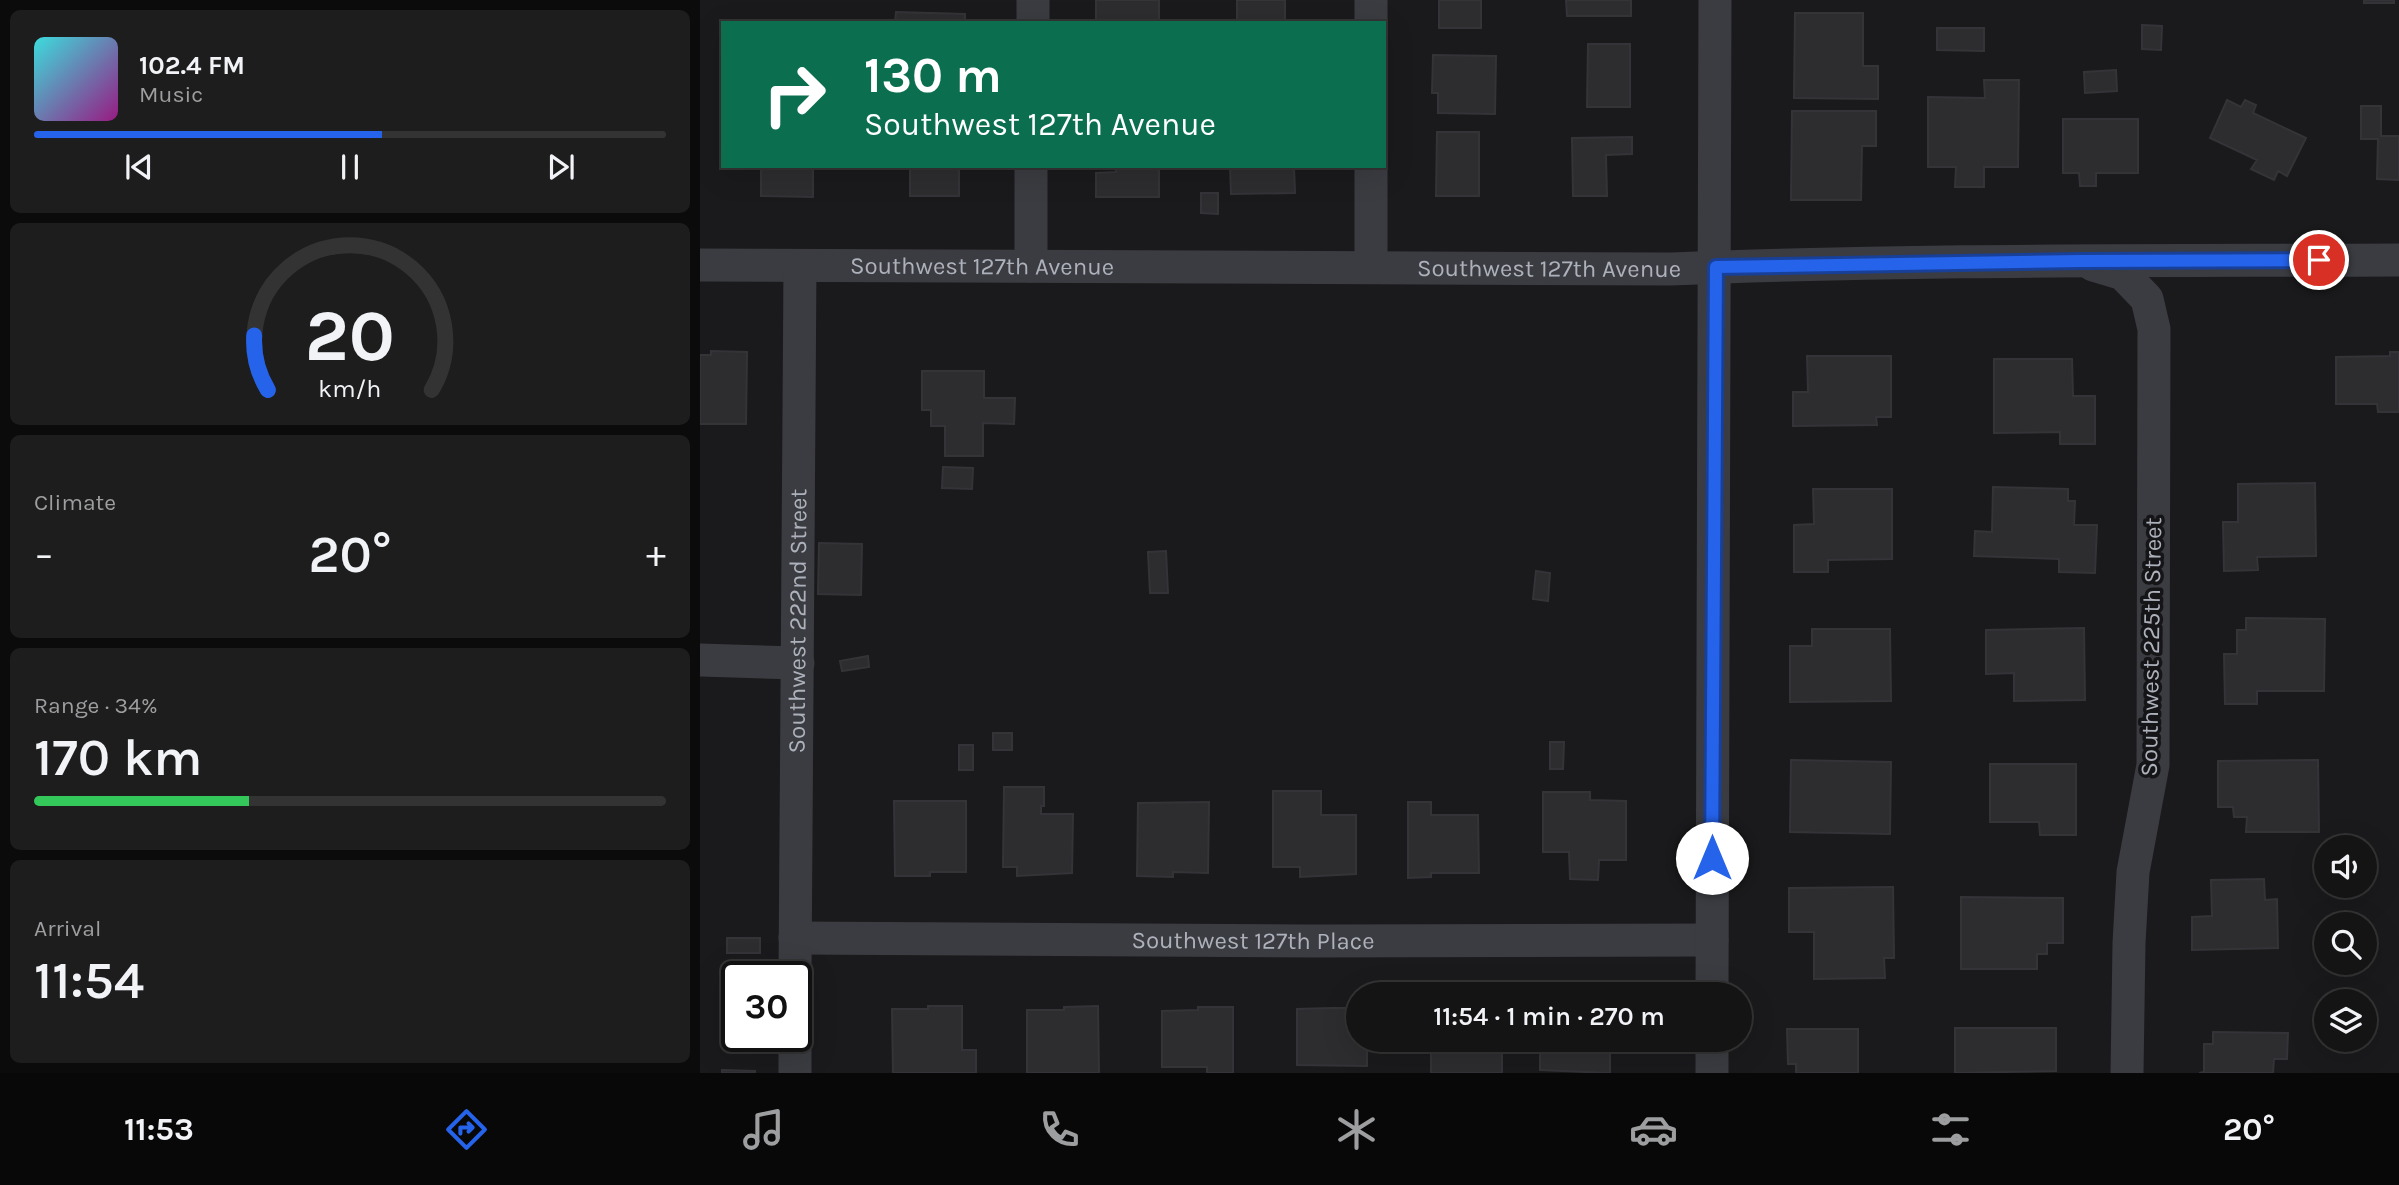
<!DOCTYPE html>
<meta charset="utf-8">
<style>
body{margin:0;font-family:Karla,sans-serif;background:#1d1d1e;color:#f1f3f6;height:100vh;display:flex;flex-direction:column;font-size:26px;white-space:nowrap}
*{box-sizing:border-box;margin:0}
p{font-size:23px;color:#9d9ea0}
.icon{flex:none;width:38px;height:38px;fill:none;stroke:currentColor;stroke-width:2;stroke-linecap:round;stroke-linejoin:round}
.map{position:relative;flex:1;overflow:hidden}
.drawer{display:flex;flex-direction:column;gap:10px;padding:10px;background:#0b0b0c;width:700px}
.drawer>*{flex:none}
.hud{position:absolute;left:21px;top:21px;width:665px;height:147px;border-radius:0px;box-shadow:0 7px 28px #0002,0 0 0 2px #333334;background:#0b6e4f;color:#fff;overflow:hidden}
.controls{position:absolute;left:1614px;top:835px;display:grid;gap:14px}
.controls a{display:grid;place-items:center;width:63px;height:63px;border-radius:50%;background:#141415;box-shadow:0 7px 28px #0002,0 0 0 2px #333334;font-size:35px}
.speed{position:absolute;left:21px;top:961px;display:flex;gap:14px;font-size:35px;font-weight:700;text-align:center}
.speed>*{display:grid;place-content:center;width:91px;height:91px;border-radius:50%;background:#141415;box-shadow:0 7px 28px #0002,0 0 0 2px #333334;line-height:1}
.speed .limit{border:4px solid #111;border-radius:10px;background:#fff;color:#111}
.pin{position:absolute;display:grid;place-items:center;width:60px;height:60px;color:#fff;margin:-30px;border:4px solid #fff;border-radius:50%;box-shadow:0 2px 7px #0007}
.me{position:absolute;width:77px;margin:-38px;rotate:0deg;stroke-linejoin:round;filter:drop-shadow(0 0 5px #0008)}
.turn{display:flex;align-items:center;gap:24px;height:147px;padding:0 28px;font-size:32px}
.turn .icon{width:91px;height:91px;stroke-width:2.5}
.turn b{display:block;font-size:49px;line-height:60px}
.big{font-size:52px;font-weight:600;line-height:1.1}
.drawer .card{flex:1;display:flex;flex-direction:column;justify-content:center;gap:10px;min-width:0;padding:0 24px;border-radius:10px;background:#1d1d1e}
.drawer .dial{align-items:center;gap:0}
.dial svg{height:182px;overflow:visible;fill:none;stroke:#333334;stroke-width:7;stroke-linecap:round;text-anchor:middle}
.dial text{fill:#f1f3f6;stroke:none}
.song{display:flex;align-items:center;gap:21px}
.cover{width:84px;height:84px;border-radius:10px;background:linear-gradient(135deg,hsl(180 70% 55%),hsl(310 70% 35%))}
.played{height:7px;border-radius:4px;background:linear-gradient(90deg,#2563eb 55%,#333334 55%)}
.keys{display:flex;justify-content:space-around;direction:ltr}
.heat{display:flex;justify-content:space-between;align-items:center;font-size:38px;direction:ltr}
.charge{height:10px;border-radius:5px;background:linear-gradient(90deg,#34c759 34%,#333334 0)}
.trip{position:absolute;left:646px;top:982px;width:406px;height:70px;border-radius:35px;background:#141415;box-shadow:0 7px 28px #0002,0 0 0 2px #333334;font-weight:600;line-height:70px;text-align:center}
.menu{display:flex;height:112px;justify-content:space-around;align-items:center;background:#080808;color:#9d9ea0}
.menu .icon{width:49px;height:49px}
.menu .selected{color:#2563eb}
.menu b{font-size:32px;color:#f1f3f6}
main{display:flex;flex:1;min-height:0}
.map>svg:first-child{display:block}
.building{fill:#2d2d30;stroke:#343438;stroke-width:2}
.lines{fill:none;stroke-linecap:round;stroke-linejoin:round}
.minor{stroke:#3b3c41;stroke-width:33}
.route-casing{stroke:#184099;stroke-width:18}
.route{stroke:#2563eb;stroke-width:12}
.labels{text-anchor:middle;stroke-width:7;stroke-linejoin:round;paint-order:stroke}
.street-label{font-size:24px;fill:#adb1bb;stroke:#151517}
</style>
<main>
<section class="drawer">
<div class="card">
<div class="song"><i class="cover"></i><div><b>102.4 FM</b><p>Music</p></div></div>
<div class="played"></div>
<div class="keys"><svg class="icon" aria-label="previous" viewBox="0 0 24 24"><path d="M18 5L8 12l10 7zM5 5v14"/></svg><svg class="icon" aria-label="pause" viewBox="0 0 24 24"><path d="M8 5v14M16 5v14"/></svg><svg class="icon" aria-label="next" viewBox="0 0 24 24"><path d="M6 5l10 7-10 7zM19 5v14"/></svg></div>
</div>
<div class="card dial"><svg viewBox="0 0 100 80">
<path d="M14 69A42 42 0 1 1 86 69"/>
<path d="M14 69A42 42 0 0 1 8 45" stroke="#2563eb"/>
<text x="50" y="56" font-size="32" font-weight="700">20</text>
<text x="50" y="72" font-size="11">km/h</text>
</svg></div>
<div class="card"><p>Climate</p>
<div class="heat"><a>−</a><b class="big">20°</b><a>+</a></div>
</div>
<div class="card"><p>Range · 34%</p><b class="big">170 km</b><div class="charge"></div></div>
<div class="card"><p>Arrival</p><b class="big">11:54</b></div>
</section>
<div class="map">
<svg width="1699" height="1073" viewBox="0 0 1699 1073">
<rect width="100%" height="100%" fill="#1a1a1c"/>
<path class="building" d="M396 0H459V23H396Z
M537 0H585V23H537Z
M739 0H781V28H739Z
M866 0H931V16H867Z
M1664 0H1694V3H1664Z
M196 12 265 14V23H195Z
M1095 13H1163V66H1178V99L1094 98Z
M1442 25 1462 26 1461 50 1442 49Z
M1237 28H1284V51L1237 50Z
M888 44H930V107H887Z
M733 55 796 56 795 114 738 113V93H732Z
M1416 70 1417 91 1385 93 1384 72Z
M1284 80H1319L1318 167H1284V187H1255L1256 167H1228V97L1285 98Z
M1527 100 1541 107 1545 100 1556 105 1553 113 1606 138 1587 176 1578 171 1574 180 1551 169 1557 160 1510 138Z
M1661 106H1681V136H1699V180L1677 179 1678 139H1661Z
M1092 111H1176V146H1162L1161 200H1091Z
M1363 119H1438V173H1396V186H1380L1379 173H1363Z
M737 132H779V196H736Z
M932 137V154L906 155 907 196H873L872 138Z
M61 166H113V197L61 196Z
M210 166H259V196H210Z
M415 166H459V197H396V173L416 172Z
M530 166H594L595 193 531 194Z
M501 193H518V214L501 213Z
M11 351 47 352 46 424H0V355H11Z
M1690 352H1699V412H1678L1677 404H1636V357L1690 356Z
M1107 356H1191V417H1176L1177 425 1093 426V392H1108Z
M1294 359H1372L1373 396H1395V444H1360V432L1294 433Z
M222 371H284V398H315L314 424 283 423V456H245V426H231V410H222Z
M243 467 273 468 272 489 242 488Z
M1615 483 1616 556 1557 557 1558 570 1524 571 1523 522H1538V484Z
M1293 487 1368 489V501H1375L1374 525H1397L1395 573 1359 572V559L1274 556 1275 531 1292 532Z
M1113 489H1192V559L1128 560V572H1094V525L1114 524Z
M119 543 162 544 161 595 118 594Z
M466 551 468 593H450L448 552Z
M836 571 850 573 848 601 833 599Z
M1546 618 1625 619 1624 691H1557V704H1525L1524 654H1537V630H1546Z
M1384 628 1385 700 1314 701V673L1286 674V630Z
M1112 629H1190L1191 701 1090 702V646H1112Z
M168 656 169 667 142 671 140 661Z
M293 733H312V750H293Z
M850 742H864L863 769H850Z
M259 745H273V770H259Z
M1091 760 1191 762 1190 834 1090 832Z
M1618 760 1619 832H1546L1547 817H1534L1533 807H1518V761Z
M1290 764H1376V835H1340L1339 822H1290Z
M304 787H344V806H341V814H373L372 873 317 876V867H303Z
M573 791H621V815H656V874L600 877V867H573Z
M843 792H890V800L926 801V860H899L898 880 870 879 869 852H843Z
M194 801H266V872H230V876H195Z
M509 802 508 873 473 872V877L437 876 438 803Z
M708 802H731V815H778L779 873H731V877L708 878Z
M1564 879 1565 900 1577 899 1578 948 1492 950V917L1512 916 1511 880Z
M1193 887 1194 958H1184L1185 978 1114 979V932H1089V888Z
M1261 897 1363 898V943H1347V954H1337V969H1261Z
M27 938H60V953H27Z
M228 1006H262V1050H276V1073H193L192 1009H228Z
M398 1006 399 1073H327V1010H364V1007Z
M498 1007H533V1073H507V1067H462V1011L498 1010Z
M632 1008H658V1040H667V1066L597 1065V1009Z
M1255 1028H1356V1071L1255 1073Z
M1087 1029H1158V1073H1096V1064H1088Z
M1513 1032 1588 1033 1587 1059H1574L1573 1073H1499L1504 1072V1044H1513Z
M731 1040H802V1073H731Z
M840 1040H910V1073L840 1070Z
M22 1070 55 1071V1073H22Z"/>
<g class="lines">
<g class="minor">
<path d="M333 23V0"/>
<path d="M671 23V0"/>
<path id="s1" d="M0 265 971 269C1213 259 1456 261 1699 260"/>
<path d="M1393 265 1423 274 1447 299 1454 329 1453 765 1433 872 1429 943 1427 1073"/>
<path d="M331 266V166"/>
<path d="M671 267V166"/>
<path d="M0 660 98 663"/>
<path id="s2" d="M95 938 613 941 1012 940"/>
<path id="s3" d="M95 976 100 266"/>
<path d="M1012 994 1015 0"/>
<path d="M95 1036V1073"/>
<path d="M1012 1073V1040"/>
</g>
</g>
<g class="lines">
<defs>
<path id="route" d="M1012 858 1016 267 1381 261 1619 260"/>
</defs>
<use href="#route" class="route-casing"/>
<use href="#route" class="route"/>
</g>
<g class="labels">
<g class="street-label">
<text dy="8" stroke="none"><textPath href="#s1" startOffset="282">Southwest 127th Avenue</textPath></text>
<text dy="8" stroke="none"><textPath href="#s1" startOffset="849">Southwest 127th Avenue</textPath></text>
<text dy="8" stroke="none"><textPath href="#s3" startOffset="355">Southwest 222nd Street</textPath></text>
<text transform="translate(1451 647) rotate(-89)" y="8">Southwest 225th Street</text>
<text dy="8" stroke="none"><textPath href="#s2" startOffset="458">Southwest 127th Place</textPath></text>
</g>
</g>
</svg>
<div class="controls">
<a><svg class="icon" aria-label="sound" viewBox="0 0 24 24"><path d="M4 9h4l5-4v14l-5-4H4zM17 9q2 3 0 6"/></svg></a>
<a><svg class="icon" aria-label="search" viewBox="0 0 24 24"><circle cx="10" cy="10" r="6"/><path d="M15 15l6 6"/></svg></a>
<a><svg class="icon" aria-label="layers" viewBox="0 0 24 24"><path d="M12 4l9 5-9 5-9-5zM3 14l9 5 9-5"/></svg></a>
</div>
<div class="speed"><div class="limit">30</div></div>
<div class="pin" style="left:1619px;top:260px;background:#d93025"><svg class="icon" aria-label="arrive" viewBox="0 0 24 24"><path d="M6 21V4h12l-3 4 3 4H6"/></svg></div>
<svg class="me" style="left:1012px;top:858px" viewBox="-20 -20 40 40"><circle r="19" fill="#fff"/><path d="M0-13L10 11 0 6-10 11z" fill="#2563eb"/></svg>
<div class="trip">11:54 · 1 min · 270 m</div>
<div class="hud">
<div class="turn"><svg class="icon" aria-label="right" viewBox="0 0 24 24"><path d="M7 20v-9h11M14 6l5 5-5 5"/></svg><div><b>130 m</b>Southwest 127th Avenue</div></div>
</div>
</div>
</main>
<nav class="menu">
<b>11:53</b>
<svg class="icon selected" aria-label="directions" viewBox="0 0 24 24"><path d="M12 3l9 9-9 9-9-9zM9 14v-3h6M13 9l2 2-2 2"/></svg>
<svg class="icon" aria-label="music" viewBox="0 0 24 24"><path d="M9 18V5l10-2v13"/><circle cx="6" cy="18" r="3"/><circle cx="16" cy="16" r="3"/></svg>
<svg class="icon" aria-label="phone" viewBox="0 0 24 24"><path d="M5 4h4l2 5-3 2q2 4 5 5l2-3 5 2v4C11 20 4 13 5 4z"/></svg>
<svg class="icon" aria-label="climate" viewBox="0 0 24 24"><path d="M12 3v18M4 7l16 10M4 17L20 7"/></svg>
<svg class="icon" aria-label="car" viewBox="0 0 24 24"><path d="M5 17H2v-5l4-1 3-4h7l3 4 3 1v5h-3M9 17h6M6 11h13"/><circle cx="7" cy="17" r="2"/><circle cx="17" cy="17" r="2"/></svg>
<svg class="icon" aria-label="filters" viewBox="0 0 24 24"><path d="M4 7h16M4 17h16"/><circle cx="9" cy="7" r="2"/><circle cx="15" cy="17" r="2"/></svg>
<b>20°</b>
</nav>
